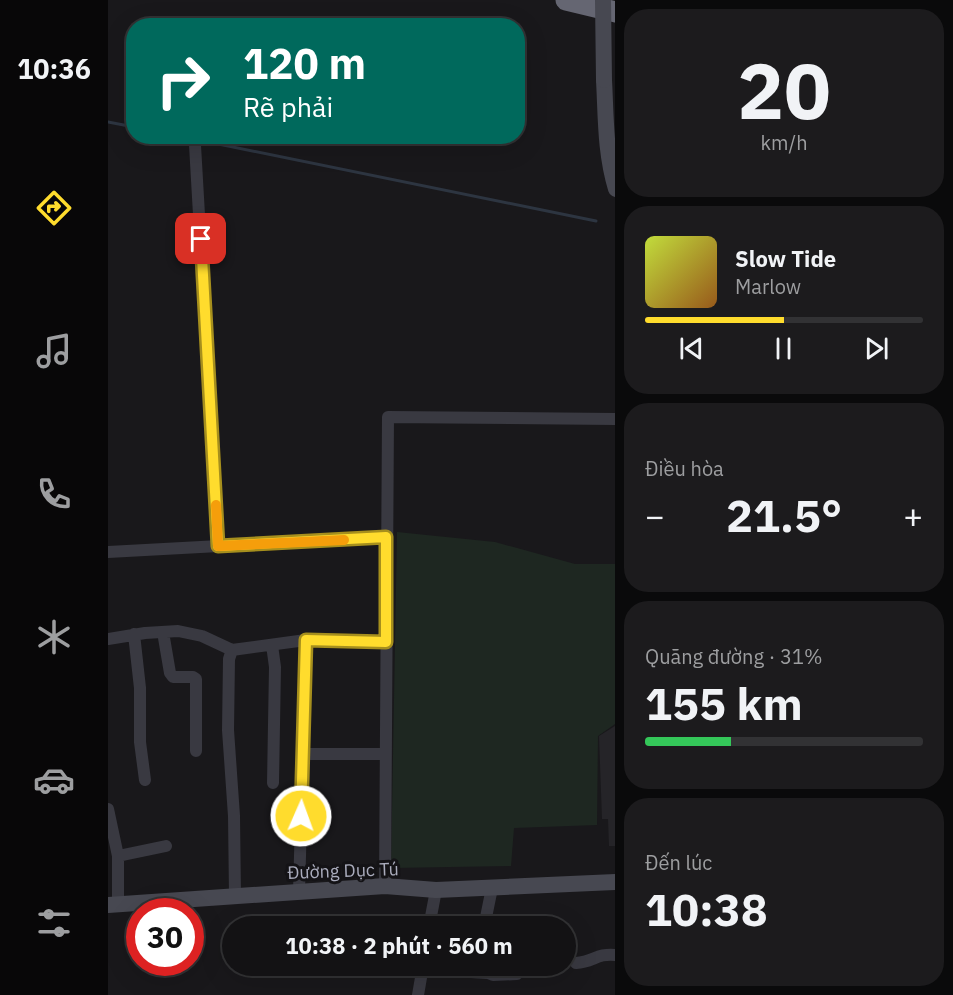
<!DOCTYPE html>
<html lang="vi">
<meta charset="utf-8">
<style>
body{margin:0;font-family:"IBM Plex Sans",sans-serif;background:#1c1b1d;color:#f1f3f6;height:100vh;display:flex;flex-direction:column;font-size:22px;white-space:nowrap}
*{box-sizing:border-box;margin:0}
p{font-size:20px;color:#9d9ea0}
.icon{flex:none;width:33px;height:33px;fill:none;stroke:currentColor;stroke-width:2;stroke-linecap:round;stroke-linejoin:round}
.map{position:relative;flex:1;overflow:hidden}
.sheet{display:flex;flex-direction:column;gap:9px;padding:9px;background:#0a0a0b;width:338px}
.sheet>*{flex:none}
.banner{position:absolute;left:18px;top:18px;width:399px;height:126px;border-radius:24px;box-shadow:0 6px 24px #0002,0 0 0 2px #323234;background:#00695c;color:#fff;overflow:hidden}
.speed{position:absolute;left:18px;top:898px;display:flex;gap:12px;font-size:30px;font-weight:700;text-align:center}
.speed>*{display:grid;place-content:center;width:78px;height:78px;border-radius:50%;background:#131214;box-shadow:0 6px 24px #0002,0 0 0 2px #323234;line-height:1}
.speed .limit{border:9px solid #d22;background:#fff;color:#111}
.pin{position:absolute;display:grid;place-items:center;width:51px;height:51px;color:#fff;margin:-26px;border-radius:12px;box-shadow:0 3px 9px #0006}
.me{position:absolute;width:66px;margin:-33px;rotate:2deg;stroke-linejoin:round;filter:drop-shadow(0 0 4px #0008)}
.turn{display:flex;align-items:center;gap:21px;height:126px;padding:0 18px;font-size:27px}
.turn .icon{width:78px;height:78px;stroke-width:2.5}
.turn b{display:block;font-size:42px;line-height:51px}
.big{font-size:45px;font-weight:700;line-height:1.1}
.sheet .card{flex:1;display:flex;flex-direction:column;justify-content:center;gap:9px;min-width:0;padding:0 21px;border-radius:24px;background:#1c1b1d}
.sheet .dial{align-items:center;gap:0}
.dial b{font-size:78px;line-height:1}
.song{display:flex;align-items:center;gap:18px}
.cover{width:72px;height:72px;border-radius:9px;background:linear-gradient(135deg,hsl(70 70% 55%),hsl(30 70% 35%))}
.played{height:6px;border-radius:3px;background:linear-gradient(90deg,#ffdc2d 50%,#323234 50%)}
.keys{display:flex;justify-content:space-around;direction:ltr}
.heat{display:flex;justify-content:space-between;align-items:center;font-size:33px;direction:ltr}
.charge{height:9px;border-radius:4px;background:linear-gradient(90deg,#34c759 31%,#323234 0)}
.trip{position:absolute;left:114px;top:916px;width:354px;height:60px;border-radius:30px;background:#131214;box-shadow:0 6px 24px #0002,0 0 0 2px #323234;font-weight:700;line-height:60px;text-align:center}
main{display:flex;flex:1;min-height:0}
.dock{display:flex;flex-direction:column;width:108px;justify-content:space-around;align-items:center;background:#080708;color:#9d9ea0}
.dock .icon{width:42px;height:42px}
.dock .current{color:#ffdc2d}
.dock b{font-size:27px;color:#f1f3f6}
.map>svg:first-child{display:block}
.built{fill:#252428}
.green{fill:#1e2721}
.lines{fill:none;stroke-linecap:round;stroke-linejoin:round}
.stream{stroke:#2d3541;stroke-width:3}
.street{stroke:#393941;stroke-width:12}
.secondary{stroke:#474851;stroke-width:16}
.highway{stroke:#656672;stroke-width:21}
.secondary-bridge{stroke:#474851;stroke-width:16}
.route-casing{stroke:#a68f1d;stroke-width:15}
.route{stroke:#ffdc2d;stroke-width:10}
.slow{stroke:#f59e0b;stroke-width:10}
.labels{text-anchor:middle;stroke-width:6;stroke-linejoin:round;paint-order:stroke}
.street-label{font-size:18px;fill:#aaacbc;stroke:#141316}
</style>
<main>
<nav class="dock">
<b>10:36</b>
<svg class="icon current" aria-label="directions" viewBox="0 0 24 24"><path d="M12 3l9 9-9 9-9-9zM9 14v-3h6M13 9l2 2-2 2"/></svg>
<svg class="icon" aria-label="music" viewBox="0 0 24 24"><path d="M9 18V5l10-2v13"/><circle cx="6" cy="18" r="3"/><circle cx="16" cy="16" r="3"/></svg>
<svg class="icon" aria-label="phone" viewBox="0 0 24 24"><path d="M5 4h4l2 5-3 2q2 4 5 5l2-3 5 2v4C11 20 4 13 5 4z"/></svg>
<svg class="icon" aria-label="climate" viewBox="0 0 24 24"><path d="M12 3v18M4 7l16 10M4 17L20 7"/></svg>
<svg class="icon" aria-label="car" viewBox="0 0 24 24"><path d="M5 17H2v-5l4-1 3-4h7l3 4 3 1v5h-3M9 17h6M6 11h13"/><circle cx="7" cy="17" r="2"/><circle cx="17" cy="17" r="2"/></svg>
<svg class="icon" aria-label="filters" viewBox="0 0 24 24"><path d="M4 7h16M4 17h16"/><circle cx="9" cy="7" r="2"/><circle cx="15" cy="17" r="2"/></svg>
</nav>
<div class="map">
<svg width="508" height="995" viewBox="0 0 508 995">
<rect width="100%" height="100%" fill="#19181b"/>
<path class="built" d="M507 726V846H501L500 819H494L491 736Z"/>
<path class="green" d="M289 532 387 542 467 564H507V724L490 736 489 825 406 828 403 866 283 868Z"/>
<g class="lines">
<path class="stream" d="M0 122 26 127
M71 136 488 221"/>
<path class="street" d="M87 145 110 546
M0 552 278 537
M55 632 62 673 65 677H85L88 679V751
M26 634 32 688V742L37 780
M0 639 37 633 70 631 94 636 124 650 198 640 278 642
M164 645 167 667 165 783
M124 650 121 659 120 730 126 816 127 896
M195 754H277
M0 809 10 856V904
M10 856 58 846
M277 886 280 417 508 419
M191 892 198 640
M321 927 328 890
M376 927 384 888
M468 963C486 962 488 953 508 955
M345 966 363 972 380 973
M380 967V973L385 975 409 974
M310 995 315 966"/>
<path class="secondary" d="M496 80C498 116 497 153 508 189
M0 905 277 886 328 890 508 882"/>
<path class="highway" d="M458 0 508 12"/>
<path class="secondary-bridge" d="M495 0 496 80"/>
</g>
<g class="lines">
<defs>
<path id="route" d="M93 239 110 546 278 537V642L198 640 193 816"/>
</defs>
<use href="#route" class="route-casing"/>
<use href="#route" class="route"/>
<path class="slow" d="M108 505 110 546 236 540"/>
</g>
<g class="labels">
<g class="street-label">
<text transform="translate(235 871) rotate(-2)" y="6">Đường Dục Tú</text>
</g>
</g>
</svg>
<div class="speed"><div class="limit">30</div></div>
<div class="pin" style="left:93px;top:239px;background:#d93025"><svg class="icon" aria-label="arrive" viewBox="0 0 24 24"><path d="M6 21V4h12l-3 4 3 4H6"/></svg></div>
<svg class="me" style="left:193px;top:816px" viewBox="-20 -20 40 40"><circle r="17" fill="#ffdc2d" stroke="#fff" stroke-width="3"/><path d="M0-11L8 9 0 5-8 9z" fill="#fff"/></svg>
<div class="trip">10:38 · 2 phút · 560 m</div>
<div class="banner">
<div class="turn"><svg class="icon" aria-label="right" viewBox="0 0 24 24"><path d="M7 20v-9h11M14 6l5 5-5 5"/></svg><div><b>120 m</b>Rẽ phải</div></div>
</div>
</div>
<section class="sheet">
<div class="card dial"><b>20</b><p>km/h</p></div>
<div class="card">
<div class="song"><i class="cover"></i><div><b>Slow Tide</b><p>Marlow</p></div></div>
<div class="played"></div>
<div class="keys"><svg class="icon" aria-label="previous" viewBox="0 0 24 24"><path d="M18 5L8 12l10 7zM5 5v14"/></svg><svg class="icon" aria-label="pause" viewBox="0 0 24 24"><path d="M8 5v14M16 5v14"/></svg><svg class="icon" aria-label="next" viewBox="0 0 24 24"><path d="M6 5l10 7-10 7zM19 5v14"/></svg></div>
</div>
<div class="card"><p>Điều hòa</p>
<div class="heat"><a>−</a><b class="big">21.5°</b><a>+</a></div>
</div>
<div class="card"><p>Quãng đường · 31%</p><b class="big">155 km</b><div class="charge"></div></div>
<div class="card"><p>Đến lúc</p><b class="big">10:38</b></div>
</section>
</main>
